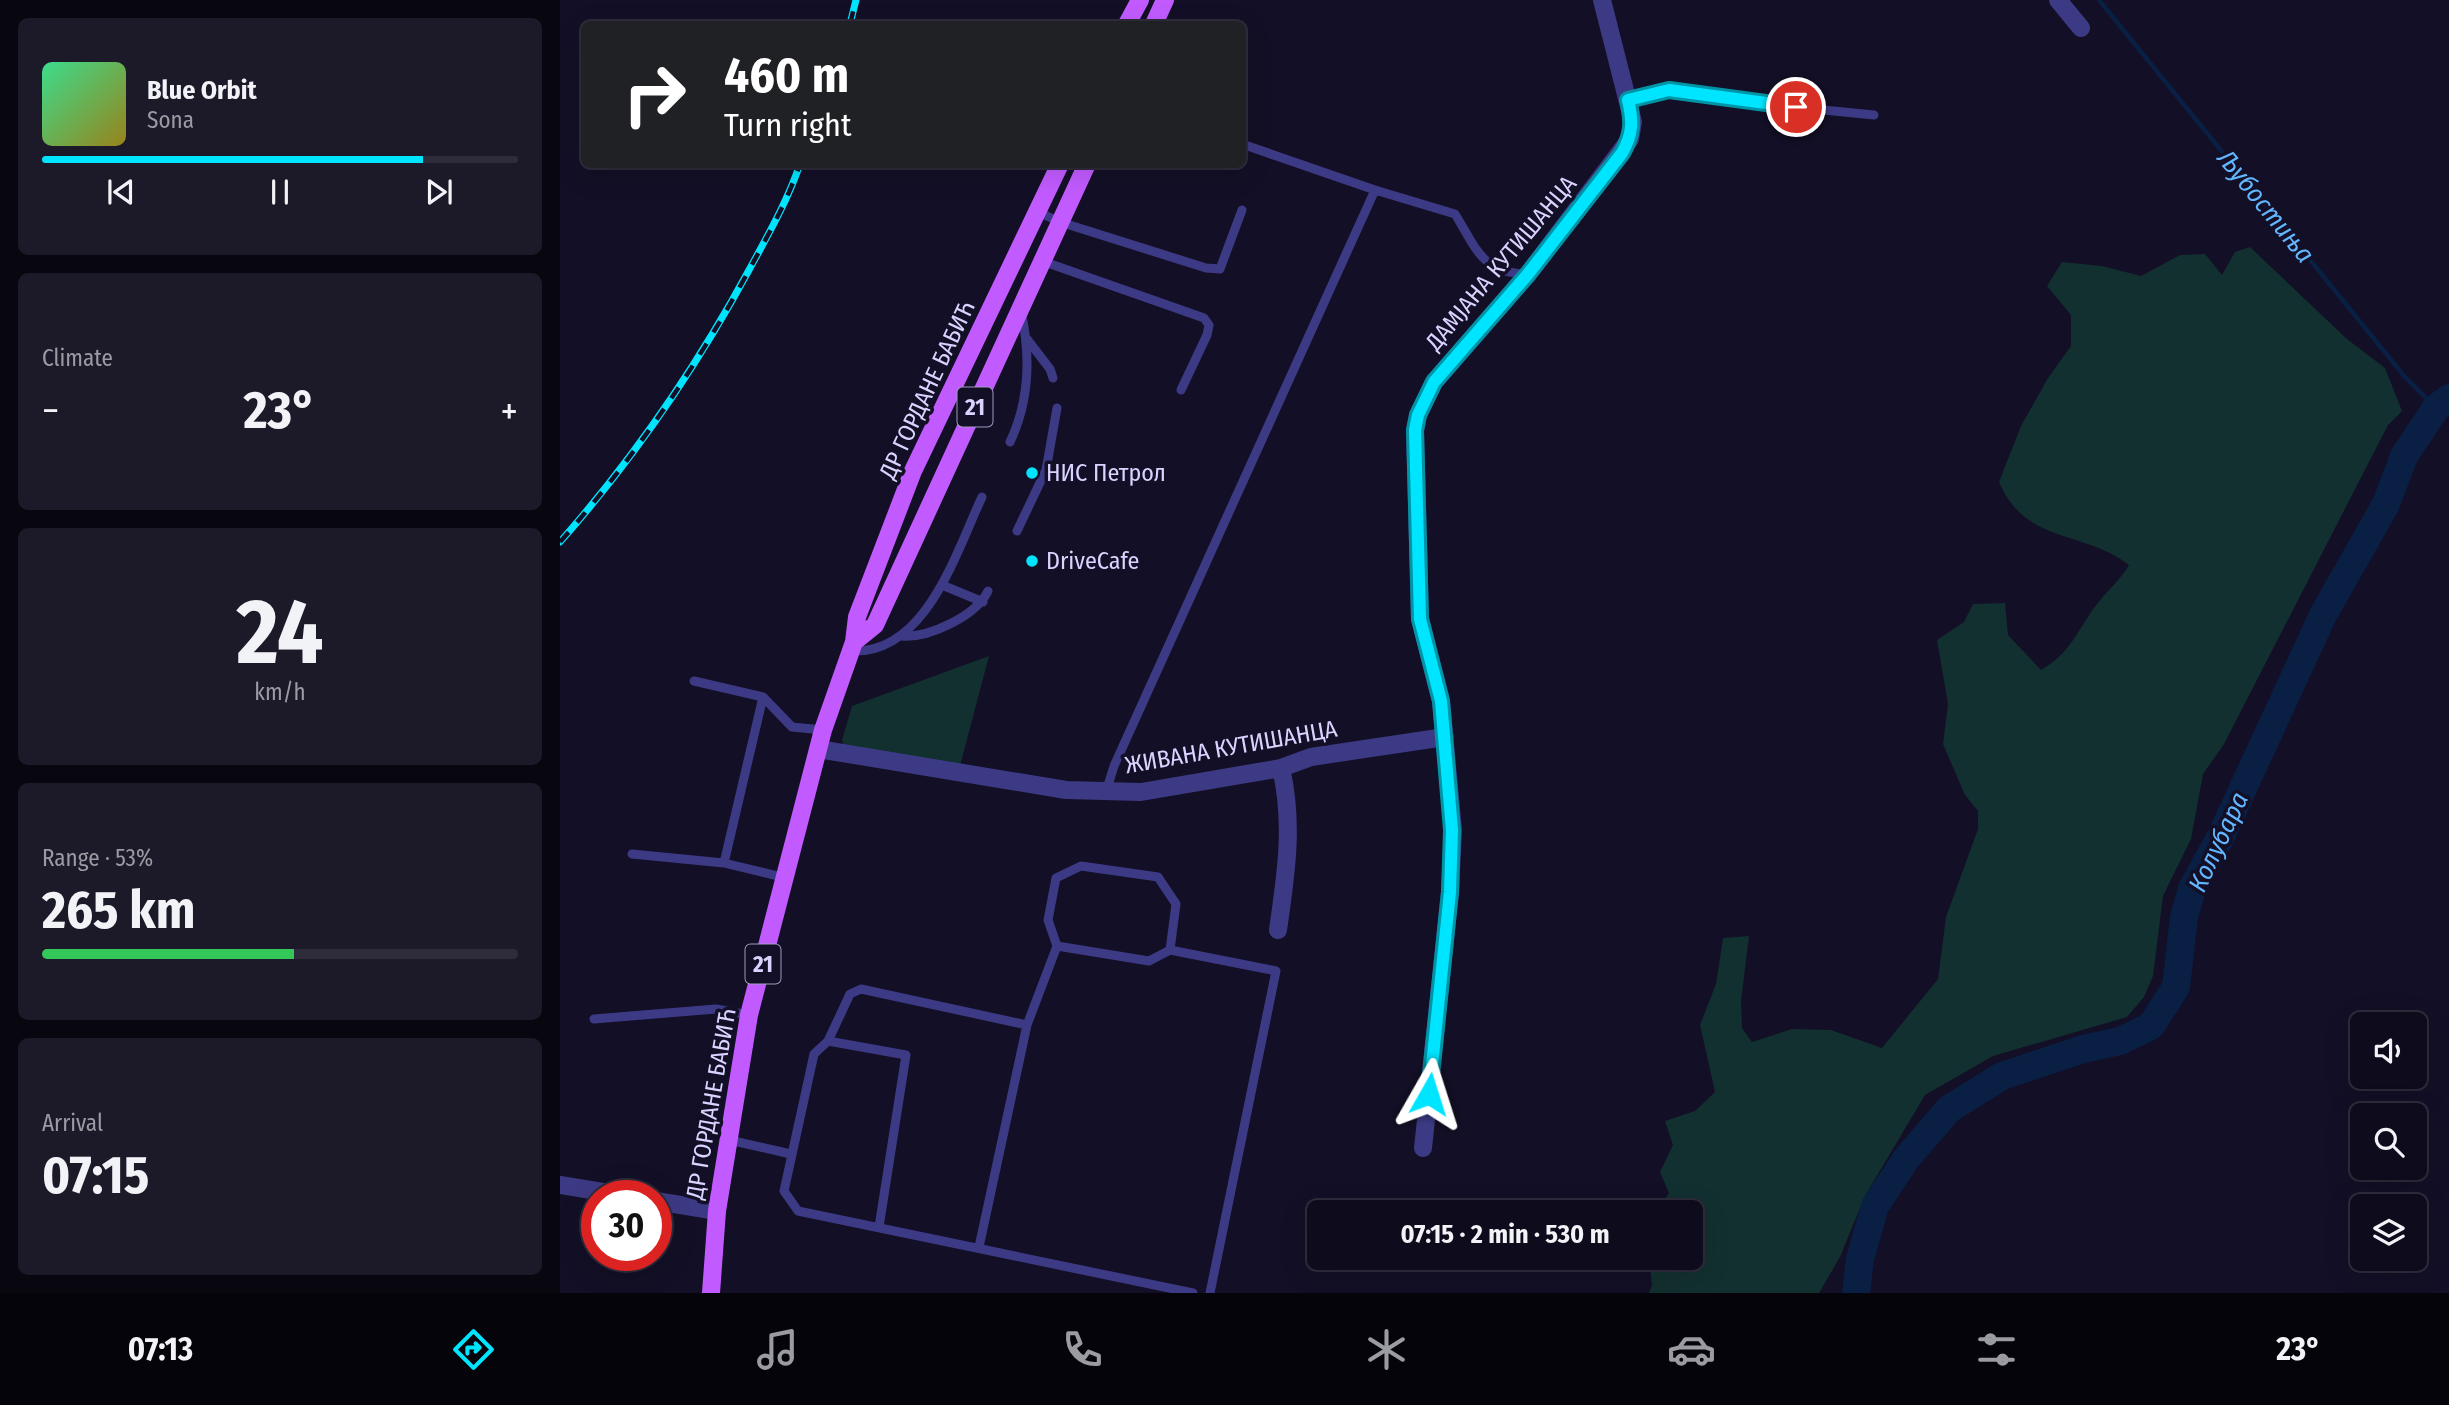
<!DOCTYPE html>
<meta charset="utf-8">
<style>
body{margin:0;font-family:"Fira Sans Condensed",sans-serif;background:#1c1929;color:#f1f3f6;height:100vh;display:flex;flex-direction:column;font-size:26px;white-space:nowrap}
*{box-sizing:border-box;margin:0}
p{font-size:23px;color:#9b9ba3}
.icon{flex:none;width:38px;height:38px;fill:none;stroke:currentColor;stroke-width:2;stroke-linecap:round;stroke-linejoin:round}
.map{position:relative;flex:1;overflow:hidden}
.details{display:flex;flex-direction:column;gap:18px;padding:18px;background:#08060f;width:560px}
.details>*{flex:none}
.top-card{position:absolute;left:21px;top:21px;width:665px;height:147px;border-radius:10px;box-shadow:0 7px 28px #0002,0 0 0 2px #2e2b3b;background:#202124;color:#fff;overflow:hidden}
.tools{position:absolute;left:1790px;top:1012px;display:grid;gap:14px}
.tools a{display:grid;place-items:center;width:77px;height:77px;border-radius:10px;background:#0e0b1c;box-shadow:0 7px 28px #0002,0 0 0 2px #2e2b3b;font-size:35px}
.speed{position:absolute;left:21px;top:1180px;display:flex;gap:14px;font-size:35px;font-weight:700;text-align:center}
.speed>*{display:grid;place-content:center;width:91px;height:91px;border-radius:50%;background:#0e0b1c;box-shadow:0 7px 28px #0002,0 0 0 2px #2e2b3b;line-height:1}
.speed .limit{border:10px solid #d22;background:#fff;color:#111}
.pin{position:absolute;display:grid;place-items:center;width:60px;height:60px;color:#fff;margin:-30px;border:4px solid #fff;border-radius:50%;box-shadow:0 2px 7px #0007}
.me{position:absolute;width:77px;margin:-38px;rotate:6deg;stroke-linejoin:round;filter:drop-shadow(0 0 5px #0008)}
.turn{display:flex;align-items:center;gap:24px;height:147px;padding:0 28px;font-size:32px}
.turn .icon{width:91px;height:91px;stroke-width:2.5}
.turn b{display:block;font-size:49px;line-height:60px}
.big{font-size:52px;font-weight:700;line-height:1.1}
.details .card{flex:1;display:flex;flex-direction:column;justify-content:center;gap:10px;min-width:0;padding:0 24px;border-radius:10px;background:#1c1929}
.details .dial{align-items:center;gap:0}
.dial b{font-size:91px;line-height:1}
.song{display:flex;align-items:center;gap:21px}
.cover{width:84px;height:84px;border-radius:10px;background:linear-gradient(135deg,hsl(150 70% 55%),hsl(50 70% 35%))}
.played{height:7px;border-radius:4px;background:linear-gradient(90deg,#00e5ff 80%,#2e2b3b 80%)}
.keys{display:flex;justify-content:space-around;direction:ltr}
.heat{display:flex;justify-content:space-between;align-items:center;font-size:38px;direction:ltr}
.charge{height:10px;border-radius:5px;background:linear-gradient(90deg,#34c759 53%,#2e2b3b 0)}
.trip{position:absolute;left:747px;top:1200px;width:396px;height:70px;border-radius:10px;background:#0e0b1c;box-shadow:0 7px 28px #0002,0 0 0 2px #2e2b3b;font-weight:700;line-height:70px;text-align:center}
.tab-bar{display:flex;height:112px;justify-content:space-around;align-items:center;background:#06040b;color:#9b9ba3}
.tab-bar .icon{width:49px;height:49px}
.tab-bar .on{color:#00e5ff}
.tab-bar b{font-size:32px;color:#f1f3f6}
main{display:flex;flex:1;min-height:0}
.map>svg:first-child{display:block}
.green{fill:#12302f}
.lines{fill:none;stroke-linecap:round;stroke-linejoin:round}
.stream{stroke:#0a1f44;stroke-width:4.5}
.river{stroke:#0a1f44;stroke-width:28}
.service{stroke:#3d3a85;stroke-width:9}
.minor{stroke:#3d3a85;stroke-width:18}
.primary{stroke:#c25bff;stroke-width:18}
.rail-casing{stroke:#00e5ff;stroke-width:7}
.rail{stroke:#130f26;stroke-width:4.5;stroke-dasharray:13;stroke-linecap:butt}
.route-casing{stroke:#0095a6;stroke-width:18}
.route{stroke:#00e5ff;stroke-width:12}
.poi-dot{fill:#00e5ff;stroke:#130f26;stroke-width:2.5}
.labels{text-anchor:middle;stroke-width:7;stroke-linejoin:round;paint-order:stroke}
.shield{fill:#130f26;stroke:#9e99be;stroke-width:2}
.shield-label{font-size:23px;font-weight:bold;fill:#d9d4ff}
.street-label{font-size:24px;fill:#d9d4ff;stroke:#130f26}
.poi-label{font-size:24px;fill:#d9d4ff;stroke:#130f26;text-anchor:start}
.water-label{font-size:26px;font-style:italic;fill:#62b6ff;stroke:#130f26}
</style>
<main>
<section class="details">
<div class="card">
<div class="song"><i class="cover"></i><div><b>Blue Orbit</b><p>Sona</p></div></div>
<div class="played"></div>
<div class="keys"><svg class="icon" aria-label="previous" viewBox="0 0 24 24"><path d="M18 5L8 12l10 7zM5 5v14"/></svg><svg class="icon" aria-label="pause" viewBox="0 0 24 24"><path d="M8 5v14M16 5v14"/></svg><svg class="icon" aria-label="next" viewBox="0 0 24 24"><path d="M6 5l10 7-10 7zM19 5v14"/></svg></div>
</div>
<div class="card"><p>Climate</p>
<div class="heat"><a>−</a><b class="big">23°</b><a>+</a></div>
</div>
<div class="card dial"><b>24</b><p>km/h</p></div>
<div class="card"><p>Range · 53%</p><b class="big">265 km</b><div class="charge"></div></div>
<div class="card"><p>Arrival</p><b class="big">07:15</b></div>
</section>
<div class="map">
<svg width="1889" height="1293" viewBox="0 0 1889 1293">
<rect width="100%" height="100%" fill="#130f26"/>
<path class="green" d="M1690 247 1787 339 1825 368 1842 411 1828 425 1664 744 1643 774 1631 839 1603 896 1593 976 1584 997 1567 1017 1433 1056 1365 1095 1305 1196 1280 1257 1259 1293H1089L1092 1285 1089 1258H1130V1213H1096L1109 1193 1100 1172 1113 1145 1105 1121 1135 1111 1155 1092 1140 1025 1156 984 1163 938 1189 936 1181 1001 1182 1028 1192 1042 1232 1029 1271 1030 1322 1048 1378 979 1386 917 1418 829V811L1405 795 1383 744 1388 704 1377 640 1404 622 1413 604 1445 603 1448 635 1481 670C1512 652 1517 630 1537 604 1548 590 1560 580 1569 565 1524 530 1466 545 1439 482L1461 426 1488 378 1511 346V315L1487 286 1502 262 1542 266 1581 276 1620 255 1645 254 1662 275 1675 252Z
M429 656 400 766 284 746 282 740 292 706Z"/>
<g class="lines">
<path class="stream" d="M1539 0 1845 377 1876 408"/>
<path class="river" d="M1296 1293 1300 1259 1315 1206 1346 1159 1389 1109 1442 1076 1523 1049 1560 1041 1591 1026 1616 987 1624 917 1632 889 1661 836 1763 615 1826 504 1844 456 1876 408 1889 398"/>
<path class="service" d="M1068 100 1109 90 1184 102 1314 115
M815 190 895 214C916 248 922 273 966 274
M478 212 500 222 646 268 660 269 682 210
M482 261 644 318 649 325 647 335 621 390
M467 339 490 369 493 378
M450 442C470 400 471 357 461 311
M457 531 486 470 497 408
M382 585 423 602
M342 636C369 638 416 616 428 591
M291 651C366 655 396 552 422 497
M134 681 203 697 232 727 263 730
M546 792 554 766 815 190 682 144
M72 854 164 863 203 697
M164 863 226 878
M610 950 589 961 497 946 488 920 496 878 521 866 598 877 616 904 610 950 716 971 650 1293
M34 1019 156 1009 189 1015
M268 1041 290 994 301 989 467 1025
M169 1140 231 1154
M319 1227 346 1055 268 1041 254 1054 224 1191 238 1211 633 1293
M419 1247 467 1025 497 946"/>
<path class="minor" d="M1498 0 1521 28
M258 749 506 790 581 792 721 768 751 757 885 737
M718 930C726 874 734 824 721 768
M863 1148 890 892 893 830 881 701 860 619 855 431 858 415 874 382 968 274 1070 139 1073 122 1042 0
M0 1185 61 1195
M96 1201 157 1211"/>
<path class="primary" d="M567 24 580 0
M594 24 605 0
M294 642 315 625 527 164
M151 1293 157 1211 189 1015 263 730 294 642 297 617 353 471 500 164"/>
<defs>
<path id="rail" d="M290 24 296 0
M0 542C74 458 136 368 189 270 208 235 227 202 240 164"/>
</defs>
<use href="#rail" class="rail-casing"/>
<use href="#rail" class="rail"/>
</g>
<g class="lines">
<defs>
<path id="route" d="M869 1094 890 892 892 830 881 701 860 619 855 430 858 415 874 382 968 274 1062 153C1073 134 1073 121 1068 100L1109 90 1236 107"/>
</defs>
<use href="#route" class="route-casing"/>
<use href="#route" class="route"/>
</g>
<g class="poi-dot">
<circle cx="472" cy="473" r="7"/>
<circle cx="472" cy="561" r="7"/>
</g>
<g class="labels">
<g class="shield">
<rect x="397.5" y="387.5" width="35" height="39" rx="5"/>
<rect x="185.5" y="944.5" width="35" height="39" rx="5"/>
</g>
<g class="shield-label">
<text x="415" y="415">21</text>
<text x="203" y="972">21</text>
</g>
<g class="street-label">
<text transform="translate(941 263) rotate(-50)" y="8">ДАМЈАНА КУТИШАНЦА</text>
<text transform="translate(367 390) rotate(-65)" y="8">ДР ГОРДАНЕ БАБИЋ</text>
<text transform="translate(671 747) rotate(-10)" y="8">ЖИВАНА КУТИШАНЦА</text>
<text transform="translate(151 1104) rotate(-80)" y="8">ДР ГОРДАНЕ БАБИЋ</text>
</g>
<g class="poi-label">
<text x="486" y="481">НИС Петрол</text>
<text x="486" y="569">DriveCafe</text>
</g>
<g class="water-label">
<text transform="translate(1706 206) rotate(51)" y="9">Љубостиња</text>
<text transform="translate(1658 842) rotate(-65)" y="9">Колубара</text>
</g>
</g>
</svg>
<div class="tools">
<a><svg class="icon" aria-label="sound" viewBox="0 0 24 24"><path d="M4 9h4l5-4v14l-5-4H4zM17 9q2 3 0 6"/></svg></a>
<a><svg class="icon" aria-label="search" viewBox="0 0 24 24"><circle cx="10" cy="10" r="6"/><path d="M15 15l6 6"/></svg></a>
<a><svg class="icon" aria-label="layers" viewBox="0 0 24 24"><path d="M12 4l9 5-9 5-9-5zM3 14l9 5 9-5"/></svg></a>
</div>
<div class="speed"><div class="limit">30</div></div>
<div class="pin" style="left:1236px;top:107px;background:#d93025"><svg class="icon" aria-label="arrive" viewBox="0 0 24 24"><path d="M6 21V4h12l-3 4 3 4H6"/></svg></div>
<svg class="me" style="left:869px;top:1094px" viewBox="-20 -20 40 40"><path d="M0-17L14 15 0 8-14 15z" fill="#00e5ff" stroke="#fff" stroke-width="4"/></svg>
<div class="trip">07:15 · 2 min · 530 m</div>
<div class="top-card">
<div class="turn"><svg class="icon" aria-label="right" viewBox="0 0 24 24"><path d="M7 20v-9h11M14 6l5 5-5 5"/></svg><div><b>460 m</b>Turn right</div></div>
</div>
</div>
</main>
<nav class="tab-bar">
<b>07:13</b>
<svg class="icon on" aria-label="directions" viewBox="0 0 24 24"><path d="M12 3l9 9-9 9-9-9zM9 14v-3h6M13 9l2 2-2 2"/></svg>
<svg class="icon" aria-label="music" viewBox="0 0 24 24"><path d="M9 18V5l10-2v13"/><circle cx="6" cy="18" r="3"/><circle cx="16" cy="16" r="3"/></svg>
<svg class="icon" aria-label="phone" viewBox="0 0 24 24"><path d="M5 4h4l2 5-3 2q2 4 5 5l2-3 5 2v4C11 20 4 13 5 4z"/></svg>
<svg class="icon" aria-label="climate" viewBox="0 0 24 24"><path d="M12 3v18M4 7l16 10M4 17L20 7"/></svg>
<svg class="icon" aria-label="car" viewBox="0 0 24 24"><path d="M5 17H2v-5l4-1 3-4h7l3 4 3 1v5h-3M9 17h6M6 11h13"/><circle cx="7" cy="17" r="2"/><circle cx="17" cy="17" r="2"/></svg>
<svg class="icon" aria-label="filters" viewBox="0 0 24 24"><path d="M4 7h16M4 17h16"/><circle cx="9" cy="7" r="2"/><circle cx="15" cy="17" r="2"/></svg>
<b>23°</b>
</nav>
